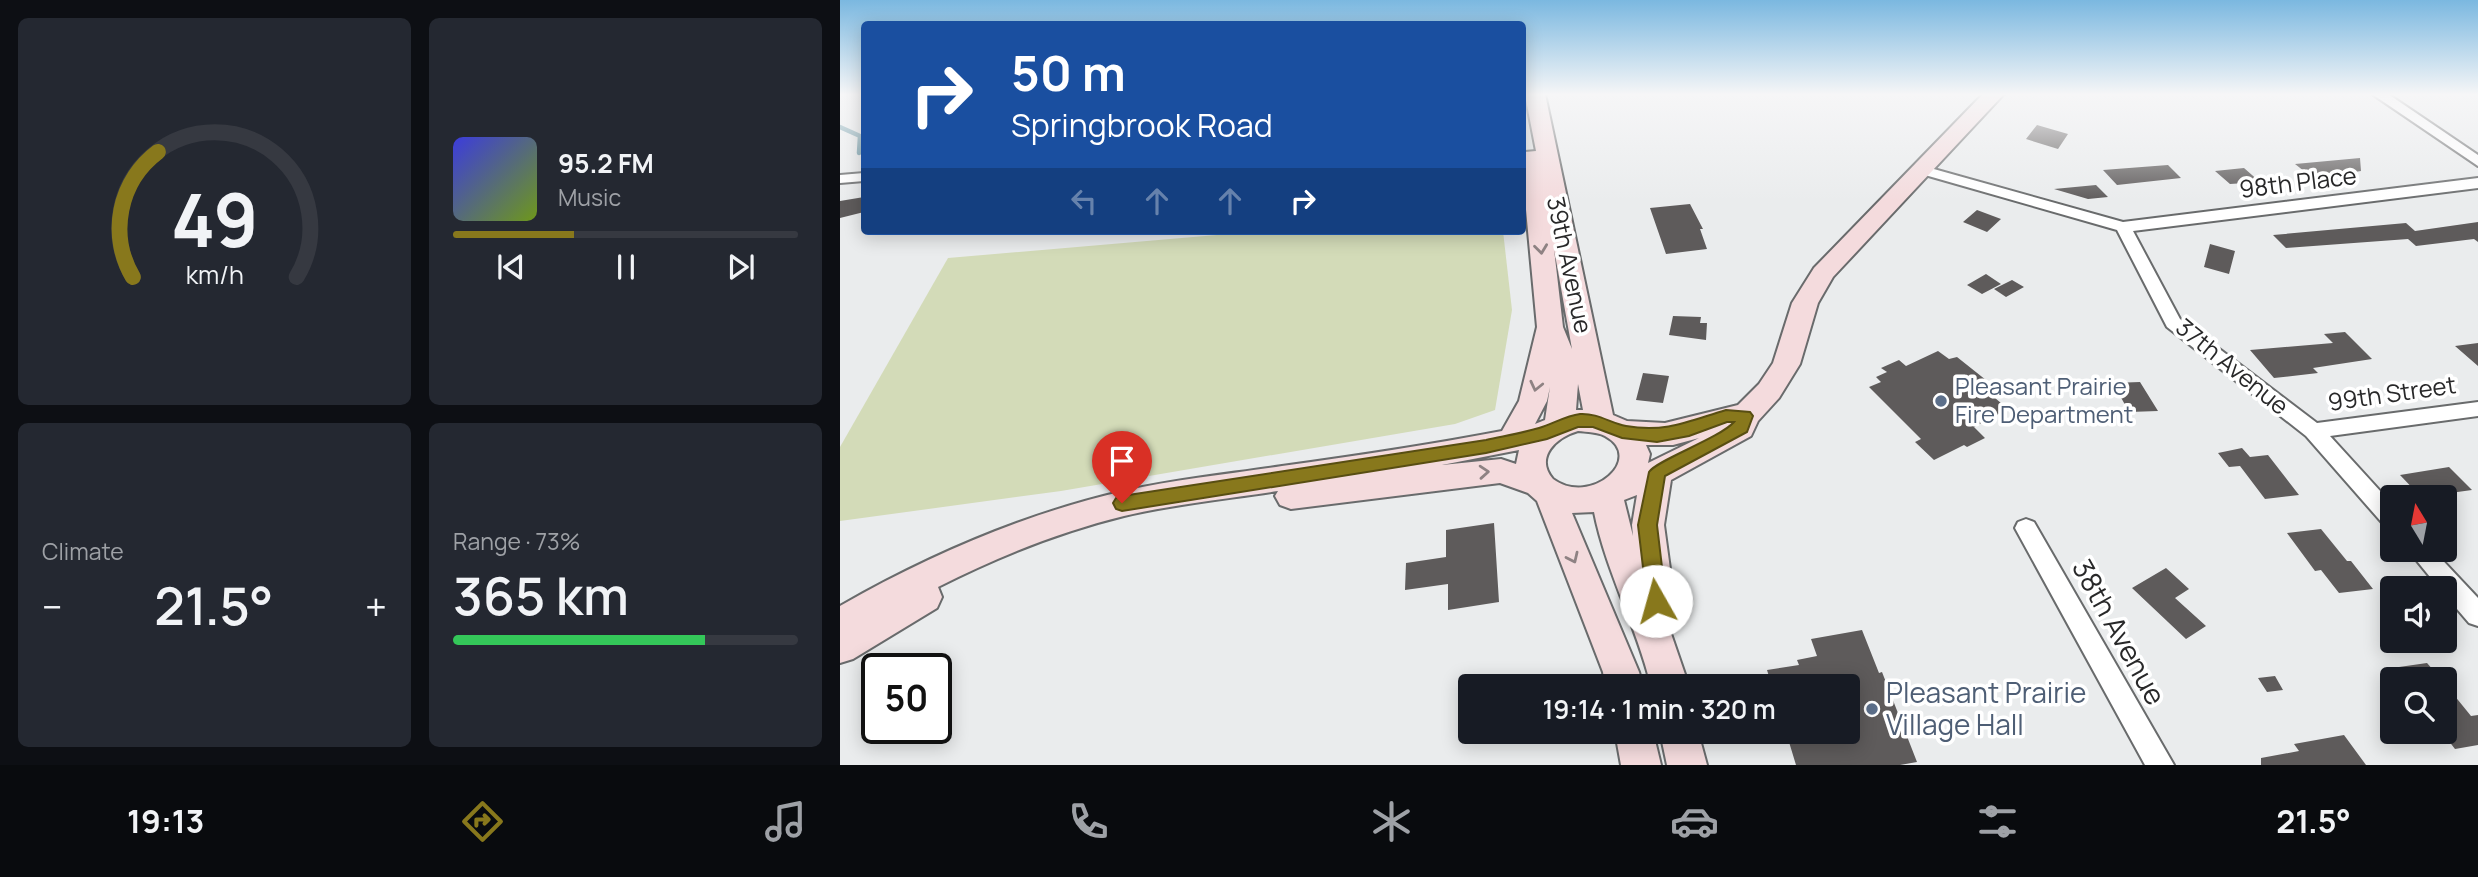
<!DOCTYPE html>
<meta charset="utf-8">
<style>
body{margin:0;font-family:Manrope,sans-serif;background:#242831;color:#f1f3f6;height:100vh;display:flex;flex-direction:column;font-size:26px;white-space:nowrap}
*{box-sizing:border-box;margin:0}
p{font-size:23px;color:#9ea1a6}
.icon{flex:none;width:38px;height:38px;fill:none;stroke:currentColor;stroke-width:2;stroke-linecap:round;stroke-linejoin:round}
.map{position:relative;flex:1;overflow:hidden}
.sheet{display:flex;flex-direction:column;gap:18px;padding:18px;background:#0d0f14;width:840px}
.sheet>*{flex:none}
.hud{position:absolute;left:21px;top:21px;width:665px;height:214px;border-radius:7px;box-shadow:0 4px 18px #0003;background:#1a4fa0;color:#fff;overflow:hidden}
.needle{width:46px;rotate:350deg}
.buttons{position:absolute;left:1540px;top:485px;display:grid;gap:14px}
.buttons a{display:grid;place-items:center;width:77px;height:77px;border-radius:7px;background:#171b24;box-shadow:0 4px 18px #0003;font-size:35px}
.speed{position:absolute;left:21px;top:653px;display:flex;gap:14px;font-size:35px;font-weight:700;text-align:center}
.speed>*{display:grid;place-content:center;width:91px;height:91px;border-radius:50%;background:#171b24;box-shadow:0 4px 18px #0003;line-height:1}
.speed .limit{border:4px solid #111;border-radius:10px;background:#fff;color:#111}
.pin{position:absolute;display:grid;place-items:center;width:60px;height:60px;color:#fff;margin:-72px -30px;border-radius:50% 50% 50% 0;rotate:-45deg;box-shadow:0 0 7px #0007}
.pin .icon{rotate:45deg}
.me{position:absolute;width:77px;margin:-38px;rotate:353deg;stroke-linejoin:round;filter:drop-shadow(0 0 5px #0008)}
.turn{display:flex;align-items:center;gap:24px;height:147px;padding:0 35px;font-size:32px}
.turn .icon{width:91px;height:91px;stroke-width:2.5}
.turn b{display:block;font-size:49px;line-height:60px}
.lanes{display:flex;align-items:center;height:66px;padding:0 35px;background:#0003;justify-content:center;gap:35px;direction:ltr}
.lanes .off{opacity:.35}
.big{font-size:52px;font-weight:600;line-height:1.1}
.sheet .tile{flex:1;display:flex;flex-direction:column;justify-content:center;gap:10px;min-width:0;padding:0 24px;border-radius:10px;background:#242831}
.sheet .dial{align-items:center;gap:0}
.dial svg{height:182px;overflow:visible;fill:none;stroke:#363941;stroke-width:7;stroke-linecap:round;text-anchor:middle}
.dial text{fill:#f1f3f6;stroke:none}
.song{display:flex;align-items:center;gap:21px}
.cover{width:84px;height:84px;border-radius:10px;background:linear-gradient(135deg,hsl(240 70% 55%),hsl(80 70% 35%))}
.played{height:7px;border-radius:4px;background:linear-gradient(90deg,#88781c 35%,#363941 35%)}
.keys{display:flex;justify-content:space-around;direction:ltr}
.heat{display:flex;justify-content:space-between;align-items:center;font-size:38px;direction:ltr}
.charge{height:10px;border-radius:5px;background:linear-gradient(90deg,#34c759 73%,#363941 0)}
.sheet .tiles{flex:1;display:grid;gap:18px;grid-template-columns:repeat(2,1fr)}
.trip{position:absolute;left:618px;top:674px;width:402px;height:70px;border-radius:7px;background:#171b24;box-shadow:0 4px 18px #0003;font-weight:600;line-height:70px;text-align:center}
.tab-bar{display:flex;height:112px;justify-content:space-around;align-items:center;background:#090b0e;color:#9ea1a6}
.tab-bar .icon{width:49px;height:49px}
.tab-bar .current{color:#88781c}
.tab-bar b{font-size:32px;color:#f1f3f6}
main{display:flex;flex:1;min-height:0}
.map>svg:first-child{display:block}
.green{fill:#d3dbb8}
.lines{fill:none;stroke-linecap:round;stroke-linejoin:round}
.stream{stroke:#5f91a0;stroke-width:4.5}
.building{fill:#5e5b5b}
.street-casing{stroke:#696b6c;stroke-width:4}
.secondary-casing{stroke:#696b6c;stroke-width:4}
.street{fill:#fff;fill-rule:evenodd}
.secondary{fill:#f4dbdd;fill-rule:evenodd}
.oneway{stroke:#8e8283}
.route{fill:#88781c;stroke:#584e12;stroke-width:2}
.service-dot{fill:#5c6f8a;stroke:#fff;stroke-width:2.5}
.labels{text-anchor:middle;stroke-width:7;stroke-linejoin:round;paint-order:stroke}
.street-label{font-size:24px;fill:#282829;stroke:#fff}
.service-label{font-size:24px;fill:#4e5e75;stroke:#fff;text-anchor:start}
.near-street-label{font-size:28px;fill:#282829;stroke:#fff}
.near-service-label{font-size:28px;fill:#4e5e75;stroke:#fff;text-anchor:start}
</style>
<main>
<section class="sheet">
<div class="tiles">
<div class="tile dial"><svg viewBox="0 0 100 80">
<path d="M14 69A42 42 0 1 1 86 69"/>
<path d="M14 69A42 42 0 0 1 25 14" stroke="#88781c"/>
<text x="50" y="56" font-size="32" font-weight="700">49</text>
<text x="50" y="72" font-size="11">km/h</text>
</svg></div>
<div class="tile">
<div class="song"><i class="cover"></i><div><b>95.2 FM</b><p>Music</p></div></div>
<div class="played"></div>
<div class="keys"><svg class="icon" aria-label="previous" viewBox="0 0 24 24"><path d="M18 5L8 12l10 7zM5 5v14"/></svg><svg class="icon" aria-label="pause" viewBox="0 0 24 24"><path d="M8 5v14M16 5v14"/></svg><svg class="icon" aria-label="next" viewBox="0 0 24 24"><path d="M6 5l10 7-10 7zM19 5v14"/></svg></div>
</div>
<div class="tile"><p>Climate</p>
<div class="heat"><a>−</a><b class="big">21.5°</b><a>+</a></div>
</div>
<div class="tile"><p>Range · 73%</p><b class="big">365 km</b><div class="charge"></div></div>
</div>
</section>
<div class="map">
<svg width="1638" height="765" viewBox="0 0 1638 765">
<rect width="100%" height="100%" fill="#eaeced"/>
<path class="green" d="M423 231H663L672 310 655 410 615 424 221 491 0 521V447L108 258Z"/>
<g class="lines">
<path class="stream" d="M0 127 20 136 19 153"/>
</g>
<path class="building" d="M1197 125 1228 134 1218 149 1186 139Z
M1520 158 1521 171 1490 176 1469 175 1455 164Z
M1328 165 1341 178 1277 185 1263 170Z
M1404 168 1420 182 1390 184 1375 171Z
M1256 185 1268 197 1248 199 1214 189Z
M24 197V212L0 218V201Z
M850 204 863 229H860L867 249 826 254 810 208Z
M1137 210 1161 219 1147 232 1123 222Z
M1638 222V242L1634 239 1576 246 1568 239 1446 248 1433 235 1566 223 1575 231Z
M1370 244 1395 251 1389 274 1364 267Z
M1146 274 1161 284 1142 294 1127 285Z
M1172 280 1184 287 1166 297 1154 289Z
M833 316 861 317 860 323H867L866 340 829 335Z
M1505 332 1532 359 1473 368 1478 373 1434 378 1410 350 1493 343 1484 334Z
M1638 343V366L1615 346Z
M1098 351 1109 359 1117 357 1156 388 1148 392 1168 409 1134 427 1145 438 1127 447 1124 445 1094 460 1075 442 1081 439 1029 387 1041 382 1036 377 1047 372 1041 368 1059 360 1066 366Z
M803 373 829 376 823 403 796 400Z
M1300 382 1318 411 1289 412 1273 383Z
M1402 448 1410 457 1428 455 1459 495 1425 499 1400 466 1389 467 1378 453Z
M1609 467 1632 490 1581 497 1560 475Z
M654 523 659 602 608 610V584L565 590 566 563 606 557V530Z
M1481 529 1507 561H1511L1533 589 1499 593 1481 570 1475 571 1447 533Z
M1326 568 1349 589 1335 598 1366 626 1346 639 1292 588Z
M1022 630 1039 673 1042 672 1077 762 1060 765H956L946 732H1008V686H932L927 670 959 665 957 660 977 656 971 639Z
M1587 663 1601 679H1561L1552 668Z
M1435 676 1443 690 1427 692 1418 678Z
M1605 684 1631 716 1638 715V745L1615 749 1605 736Z
M1504 735 1526 765H1421V758L1459 751 1454 744Z"/>
<g class="lines">
<defs>
<path id="street" d="M1532 94H1548L1638 155V166Z
M1083 166 1283 222 1638 178V188L1293 231 1340 319 1477 423 1638 402V416L1490 436 1552 504V528L1544 525 1466 436 1327 327 1277 230 1078 173 1076 170 1078 167Z
M24 173V181L0 183V175Z
M1186 519 1194 522 1334 765H1305L1175 528 1178 522Z
M1568 550H1593L1638 598V626L1629 623 1605 595V588H1599Z"/>
<path id="secondary" d="M685 94H705L773 415 787 421 825 423 898 405 919 384 933 363 952 303 974 268 1143 94H1164L993 277 978 303 960 364 939 398 918 421 911 436 831 480 824 525 836 613 828 625 849 686H811C797 627 766 572 754 512L732 513 799 672 803 686H765L763 672 697 501 688 493 660 483 451 509 440 505 435 496 438 491C386 499 334 504 284 516 219 532 157 557 98 587L102 597 97 608 13 659 0 663V606C89 555 184 514 284 491 336 479 389 474 442 466 515 456 589 445 662 431L679 401 697 327 682 167 685 152 696 151ZM714 249 732 349 723 327ZM738 384 743 410H736ZM710 387 705 420 695 424 707 401ZM738 431C747 432 758 432 765 436 806 458 751 507 713 479 694 457 717 437 738 431ZM859 438 808 463 810 454 806 445H833ZM679 450 676 464 661 459 602 465ZM797 495 792 525 793 536 784 500Z
M775 732H813L821 765H781Z
M820 732H858L867 765H827Z"/>
</defs>
<use href="#street" class="street-casing"/>
<use href="#secondary" class="secondary-casing"/>
<use href="#street" class="street"/>
<use href="#secondary" class="secondary"/>
</g>
<defs><path id="oneway-chevron" d="M-2-3.5L2.5 0L-2 3.5" fill="none" stroke-width="1.6" stroke-linecap="round" stroke-linejoin="round" transform="scale(1.75)"/></defs>
<g class="oneway">
<use href="#oneway-chevron" transform="translate(701 249) rotate(83)"/>
<use href="#oneway-chevron" transform="translate(696 386) rotate(103)"/>
<use href="#oneway-chevron" transform="translate(644 472) rotate(-4)"/>
<use href="#oneway-chevron" transform="translate(733 558) rotate(65)"/>
</g>
<linearGradient id="sky" x2="0" y2="1"><stop stop-color="#7bb8e0"/><stop offset="0.47" stop-color="#f6f6f7"/><stop offset="1" stop-color="#f6f6f7" stop-opacity="0"/></linearGradient>
<rect width="1638" height="201" fill="url(#sky)"/>
<path class="route" d="M886 410 910 412 913 416 907 432 825 476 817 525 826 601 823 607 816 609 809 607 807 601 798 525 809 472C815 461 880 438 894 422H887L849 436 817 442 782 438 753 427H738L707 439 646 453 282 511 276 509 273 503 276 498 282 496 646 440C664 436 682 433 699 428 713 424 725 416 740 414 758 413 770 423 786 426 826 433 849 421 886 410Z"/>
<g class="service-dot">
<circle cx="1101" cy="401" r="7"/>
<circle cx="1032" cy="709" r="7"/>
</g>
<g class="labels">
<g class="street-label">
<text transform="translate(1458 183) rotate(-7)" y="8">98th Place</text>
<text transform="translate(729 265) rotate(78)" y="8">39th Avenue</text>
<text transform="translate(1392 367) rotate(39)" y="8">37th Avenue</text>
<text transform="translate(1552 394) rotate(-8)" y="8">99th Street</text>
</g>
<g class="service-label">
<text x="1115" y="395">Pleasant Prairie<tspan x="1115" dy="28">Fire Department</tspan></text>
</g>
<g class="near-street-label">
<text transform="translate(1279 632) rotate(61)" y="10">38th Avenue</text>
</g>
<g class="near-service-label">
<text x="1046" y="703">Pleasant Prairie<tspan x="1046" dy="32">Village Hall</tspan></text>
</g>
</g>
</svg>
<div class="buttons">
<a><svg class="needle" viewBox="-14 -14 28 28"><path d="M0-13l5 13h-10z" fill="#e53935"/><path d="M0 13l5-13h-10z" fill="#9ea1a6"/></svg></a>
<a><svg class="icon" aria-label="sound" viewBox="0 0 24 24"><path d="M4 9h4l5-4v14l-5-4H4zM17 9q2 3 0 6"/></svg></a>
<a><svg class="icon" aria-label="search" viewBox="0 0 24 24"><circle cx="10" cy="10" r="6"/><path d="M15 15l6 6"/></svg></a>
</div>
<div class="speed"><div class="limit">50</div></div>
<div class="pin" style="left:282px;top:503px;background:#d93025"><svg class="icon" aria-label="arrive" viewBox="0 0 24 24"><path d="M6 21V4h12l-3 4 3 4H6"/></svg></div>
<svg class="me" style="left:816px;top:601px" viewBox="-20 -20 40 40"><circle r="19" fill="#fff"/><path d="M0-13L10 11 0 6-10 11z" fill="#88781c"/></svg>
<div class="trip">19:14 · 1 min · 320 m</div>
<div class="hud">
<div class="turn"><svg class="icon" aria-label="right" viewBox="0 0 24 24"><path d="M7 20v-9h11M14 6l5 5-5 5"/></svg><div><b>50 m</b>Springbrook Road</div></div>
<div class="lanes"><svg class="icon off" aria-label="left" viewBox="0 0 24 24"><path d="M17 20v-9H6M10 6l-5 5 5 5"/></svg><svg class="icon off" aria-label="ahead" viewBox="0 0 24 24"><path d="M12 20V5M6 11l6-6 6 6"/></svg><svg class="icon off" aria-label="ahead" viewBox="0 0 24 24"><path d="M12 20V5M6 11l6-6 6 6"/></svg><svg class="icon" aria-label="right" viewBox="0 0 24 24"><path d="M7 20v-9h11M14 6l5 5-5 5"/></svg></div>
</div>
</div>
</main>
<nav class="tab-bar">
<b>19:13</b>
<svg class="icon current" aria-label="directions" viewBox="0 0 24 24"><path d="M12 3l9 9-9 9-9-9zM9 14v-3h6M13 9l2 2-2 2"/></svg>
<svg class="icon" aria-label="music" viewBox="0 0 24 24"><path d="M9 18V5l10-2v13"/><circle cx="6" cy="18" r="3"/><circle cx="16" cy="16" r="3"/></svg>
<svg class="icon" aria-label="phone" viewBox="0 0 24 24"><path d="M5 4h4l2 5-3 2q2 4 5 5l2-3 5 2v4C11 20 4 13 5 4z"/></svg>
<svg class="icon" aria-label="climate" viewBox="0 0 24 24"><path d="M12 3v18M4 7l16 10M4 17L20 7"/></svg>
<svg class="icon" aria-label="car" viewBox="0 0 24 24"><path d="M5 17H2v-5l4-1 3-4h7l3 4 3 1v5h-3M9 17h6M6 11h13"/><circle cx="7" cy="17" r="2"/><circle cx="17" cy="17" r="2"/></svg>
<svg class="icon" aria-label="filters" viewBox="0 0 24 24"><path d="M4 7h16M4 17h16"/><circle cx="9" cy="7" r="2"/><circle cx="15" cy="17" r="2"/></svg>
<b>21.5°</b>
</nav>
